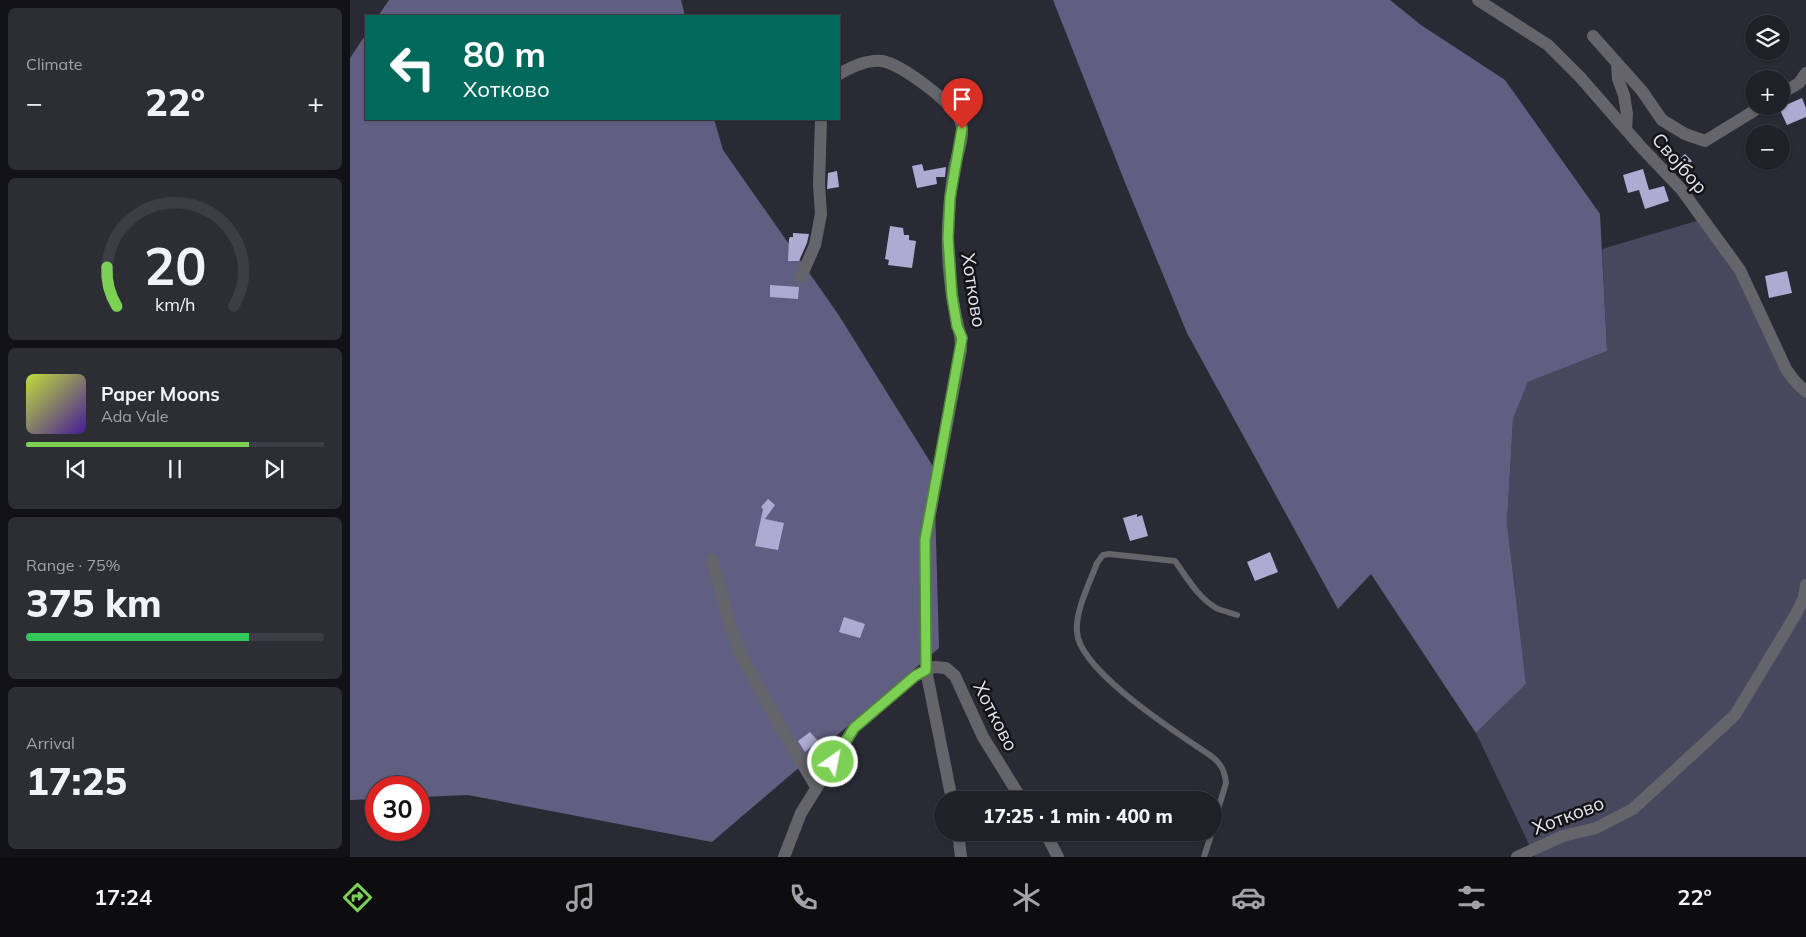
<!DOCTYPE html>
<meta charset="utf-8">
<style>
body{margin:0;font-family:Mulish,sans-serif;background:#2d2d34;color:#f1f3f6;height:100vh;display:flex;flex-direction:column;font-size:19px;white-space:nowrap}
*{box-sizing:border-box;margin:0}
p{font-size:16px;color:#a2a3a8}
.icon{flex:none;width:28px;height:28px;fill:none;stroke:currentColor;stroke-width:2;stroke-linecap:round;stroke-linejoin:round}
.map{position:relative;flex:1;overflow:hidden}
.panel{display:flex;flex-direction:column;gap:8px;padding:8px;background:#121216;width:350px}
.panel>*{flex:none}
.guide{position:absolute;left:15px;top:15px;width:475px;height:105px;border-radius:0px;box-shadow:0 1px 4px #0004,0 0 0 1px #3d3e45;background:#00695c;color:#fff;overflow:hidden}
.buttons{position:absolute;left:1395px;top:15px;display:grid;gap:10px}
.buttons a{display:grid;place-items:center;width:45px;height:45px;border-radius:50%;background:#202028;box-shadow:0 1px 4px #0004,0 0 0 1px #3d3e45;font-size:25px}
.speed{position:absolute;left:15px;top:776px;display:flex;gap:10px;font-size:25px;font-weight:700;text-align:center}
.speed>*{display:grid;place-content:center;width:65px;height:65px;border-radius:50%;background:#202028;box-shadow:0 1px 4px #0004,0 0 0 1px #3d3e45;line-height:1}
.speed .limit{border:8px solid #d22;background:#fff;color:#111}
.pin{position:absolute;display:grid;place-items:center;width:42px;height:42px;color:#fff;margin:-51px -21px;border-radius:50% 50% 50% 0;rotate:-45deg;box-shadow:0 0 5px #0007}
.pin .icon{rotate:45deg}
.me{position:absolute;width:55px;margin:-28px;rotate:33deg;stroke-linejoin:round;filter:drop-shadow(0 0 4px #0008)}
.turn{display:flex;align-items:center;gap:18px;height:105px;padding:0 15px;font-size:22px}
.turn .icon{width:65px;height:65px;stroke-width:2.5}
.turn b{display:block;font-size:35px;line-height:42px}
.big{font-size:38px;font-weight:800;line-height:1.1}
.panel .tile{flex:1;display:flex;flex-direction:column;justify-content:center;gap:8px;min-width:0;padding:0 18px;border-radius:8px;background:#2d2d34}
.panel .dial{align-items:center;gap:0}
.dial svg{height:130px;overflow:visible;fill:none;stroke:#3d3e45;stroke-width:7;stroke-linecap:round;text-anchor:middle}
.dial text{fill:#f1f3f6;stroke:none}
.song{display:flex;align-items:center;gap:15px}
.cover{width:60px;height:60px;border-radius:8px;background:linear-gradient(135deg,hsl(70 70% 55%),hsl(260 70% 35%))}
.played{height:5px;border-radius:2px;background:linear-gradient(90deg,#7cd155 75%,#3d3e45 75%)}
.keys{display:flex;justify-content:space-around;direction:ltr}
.heat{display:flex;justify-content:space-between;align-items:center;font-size:28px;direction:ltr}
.charge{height:8px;border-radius:4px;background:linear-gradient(90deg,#34c759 75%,#3d3e45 0)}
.trip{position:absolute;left:584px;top:791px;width:288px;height:50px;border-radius:25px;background:#202028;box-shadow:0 1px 4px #0004,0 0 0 1px #3d3e45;font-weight:800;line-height:50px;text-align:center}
.tabs{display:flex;height:80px;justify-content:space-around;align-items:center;background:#0d0d10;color:#a2a3a8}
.tabs .icon{width:35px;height:35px}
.tabs .on{color:#7cd155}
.tabs b{font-size:22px;color:#f1f3f6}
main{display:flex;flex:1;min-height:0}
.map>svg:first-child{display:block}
.green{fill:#48475d}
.forest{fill:#615f81}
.building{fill:#adabd1}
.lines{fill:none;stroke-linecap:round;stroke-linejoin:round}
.service{stroke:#64646a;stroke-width:6}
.minor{stroke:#64646a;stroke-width:12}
.route-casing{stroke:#518837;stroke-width:12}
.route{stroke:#7cd155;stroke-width:9}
.labels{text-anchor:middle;stroke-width:5;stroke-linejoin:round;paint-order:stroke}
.street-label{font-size:19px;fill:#e7e6ee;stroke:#131318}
</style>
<main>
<section class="panel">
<div class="tile"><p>Climate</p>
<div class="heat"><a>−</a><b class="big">22°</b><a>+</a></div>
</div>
<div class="tile dial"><svg viewBox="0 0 100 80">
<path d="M14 69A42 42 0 1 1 86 69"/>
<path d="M14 69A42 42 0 0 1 8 45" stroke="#7cd155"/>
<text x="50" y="56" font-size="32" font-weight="700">20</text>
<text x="50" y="72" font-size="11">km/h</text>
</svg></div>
<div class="tile">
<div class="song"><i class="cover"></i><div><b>Paper Moons</b><p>Ada Vale</p></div></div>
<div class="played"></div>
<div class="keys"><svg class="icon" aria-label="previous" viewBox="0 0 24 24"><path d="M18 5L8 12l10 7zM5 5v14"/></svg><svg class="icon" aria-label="pause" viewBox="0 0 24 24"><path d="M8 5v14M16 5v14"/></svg><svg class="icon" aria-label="next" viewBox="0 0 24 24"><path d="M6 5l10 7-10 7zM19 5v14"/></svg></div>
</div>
<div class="tile"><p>Range · 75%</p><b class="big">375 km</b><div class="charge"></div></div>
<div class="tile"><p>Arrival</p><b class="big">17:25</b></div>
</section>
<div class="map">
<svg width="1456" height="857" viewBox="0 0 1456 857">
<rect width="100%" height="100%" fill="#2a2a35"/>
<path class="green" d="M1353 219 1374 248 1428 354 1456 392V857H1185L1126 733 1176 684 1157 523 1163 419 1178 382 1257 351 1252 249Z"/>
<path class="forest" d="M39 0H331L335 16H28Z
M703 0H1040L1071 25 1155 80 1250 214 1257 351 1178 382 1163 419 1157 523 1176 684 1126 733 1021 574 988 609 837 333 774 180Z
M16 34V119H364L373 150 488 314 584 468 589 648 362 842 118 795 69 797V788H26V799L0 800V58Z"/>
<path class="building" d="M1452 98 1456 108V117L1437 125 1429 108Z
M1335 154 1342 161 1332 170 1325 163Z
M572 164 574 171 596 167 595 177H586L587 184 567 188 562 166Z
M1293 169 1299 190 1314 186 1319 201 1295 209 1289 190 1278 193 1273 175Z
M487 171 489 187 477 189 478 173Z
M540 226 553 228 554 235H559V240L566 241 562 268 538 265 539 260 535 259Z
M443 233 459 234 457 243 449 261H438L439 239 440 237H443Z
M1437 271 1442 293 1419 298 1415 276Z
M420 285 449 287 448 299 420 297Z
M418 499 425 505 415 519 434 523 428 550 405 546 413 509 411 507Z
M787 514V517L792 515 798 536 780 541 773 518Z
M920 552 928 572 905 581 897 562Z
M494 617 515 624 510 638 489 632Z
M460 732 468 741 455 752 448 741Z"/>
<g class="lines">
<path class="service" d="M862 830 876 783C875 771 871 763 861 756 829 734 729 671 727 632 725 611 740 582 747 563L753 555 759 554 825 561C837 578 849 599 868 609 874 611 881 613 887 615
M854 857 862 832"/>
<path class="minor" d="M1128 0 1198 45 1230 77 1292 148 1331 189 1390 270 1436 369 1444 380 1456 392
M1243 36 1292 91 1312 120 1335 134 1355 141 1412 106
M1267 63 1268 79 1274 95 1277 114 1276 130
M489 74C501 67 518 59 532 61 551 64 603 103 610 120 616 136 607 153 604 169 601 187 599 207 598 226 597 252 599 280 604 306 606 321 612 335 611 350L575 540 576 670 602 800
M1431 94 1449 83 1456 73
M451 277 465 245 471 214 469 185 471 119
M362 560 381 628 391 655 431 728 466 787
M608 832 611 857
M695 832 708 857
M434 857 451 813 504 728 565 676 584 667 596 668 605 676 633 737 672 800
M1167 857 1213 836 1246 828 1283 809 1385 715 1446 614 1454 598 1456 585"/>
</g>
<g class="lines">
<defs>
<path id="route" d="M483 762 504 728 565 676 576 670 575 540 612 338 607 326 602 296 598 238 600 198 612 129"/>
</defs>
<use href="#route" class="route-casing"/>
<use href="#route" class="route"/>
</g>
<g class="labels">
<g class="street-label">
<text transform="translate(1330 163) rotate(49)" y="7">Својбор</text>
<text transform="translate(624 290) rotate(81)" y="7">Хотково</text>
<text transform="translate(646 716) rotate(63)" y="7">Хотково</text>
<text transform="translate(1218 815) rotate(-21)" y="7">Хотково</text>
</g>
</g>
</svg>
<div class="buttons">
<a><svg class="icon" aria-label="layers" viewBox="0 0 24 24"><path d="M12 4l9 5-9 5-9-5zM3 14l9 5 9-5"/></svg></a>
<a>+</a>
<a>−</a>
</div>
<div class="speed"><div class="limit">30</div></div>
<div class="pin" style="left:612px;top:129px;background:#d93025"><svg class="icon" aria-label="arrive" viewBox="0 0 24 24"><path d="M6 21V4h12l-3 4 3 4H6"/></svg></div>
<svg class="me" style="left:483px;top:762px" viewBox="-20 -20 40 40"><circle r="17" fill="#7cd155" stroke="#fff" stroke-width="3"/><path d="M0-11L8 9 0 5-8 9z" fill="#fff"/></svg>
<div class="trip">17:25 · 1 min · 400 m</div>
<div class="guide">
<div class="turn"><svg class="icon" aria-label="left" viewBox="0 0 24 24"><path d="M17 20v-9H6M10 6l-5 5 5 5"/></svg><div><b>80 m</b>Хотково</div></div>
</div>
</div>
</main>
<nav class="tabs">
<b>17:24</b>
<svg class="icon on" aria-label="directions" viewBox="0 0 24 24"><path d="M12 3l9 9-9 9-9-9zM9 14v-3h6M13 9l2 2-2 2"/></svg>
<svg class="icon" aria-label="music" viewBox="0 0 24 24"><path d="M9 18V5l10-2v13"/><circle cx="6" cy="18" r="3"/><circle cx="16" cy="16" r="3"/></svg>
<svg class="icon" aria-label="phone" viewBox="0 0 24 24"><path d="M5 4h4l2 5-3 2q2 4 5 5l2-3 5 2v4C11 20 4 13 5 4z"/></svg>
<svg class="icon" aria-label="climate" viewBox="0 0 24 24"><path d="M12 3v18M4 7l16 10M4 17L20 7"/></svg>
<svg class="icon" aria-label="car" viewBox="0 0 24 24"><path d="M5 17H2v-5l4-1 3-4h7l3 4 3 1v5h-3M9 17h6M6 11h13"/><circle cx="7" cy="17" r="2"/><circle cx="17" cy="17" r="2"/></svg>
<svg class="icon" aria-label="filters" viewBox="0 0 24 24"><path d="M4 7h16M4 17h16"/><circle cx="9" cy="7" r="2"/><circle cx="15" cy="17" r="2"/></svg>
<b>22°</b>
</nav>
